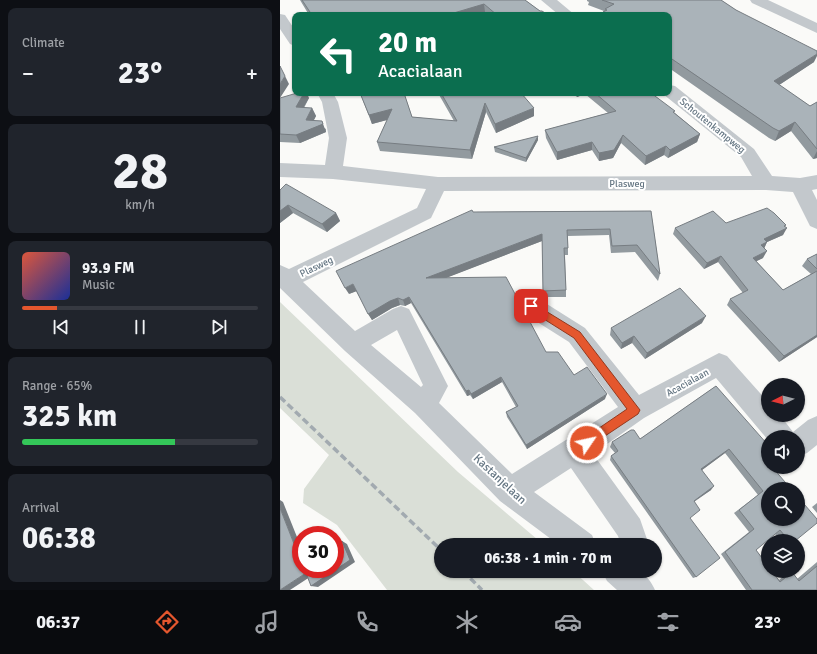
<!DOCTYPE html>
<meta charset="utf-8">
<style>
body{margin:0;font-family:Signika,sans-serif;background:#20242c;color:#f1f3f6;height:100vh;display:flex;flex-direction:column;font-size:15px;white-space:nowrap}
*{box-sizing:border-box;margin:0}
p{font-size:13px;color:#9ea1a6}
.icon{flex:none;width:22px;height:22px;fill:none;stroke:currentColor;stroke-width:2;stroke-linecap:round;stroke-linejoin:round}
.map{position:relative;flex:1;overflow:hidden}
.details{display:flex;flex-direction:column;gap:8px;padding:8px;background:#0d0f14;width:280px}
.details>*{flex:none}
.top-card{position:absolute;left:12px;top:12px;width:380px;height:84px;border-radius:8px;box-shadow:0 1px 3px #0004;background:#0b6e4f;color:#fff;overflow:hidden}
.needle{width:26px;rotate:264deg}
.buttons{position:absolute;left:481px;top:378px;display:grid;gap:8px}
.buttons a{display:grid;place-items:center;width:44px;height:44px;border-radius:50%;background:#171b24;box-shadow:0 1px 3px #0004;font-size:20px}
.speed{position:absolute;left:12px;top:526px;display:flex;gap:8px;font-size:20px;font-weight:700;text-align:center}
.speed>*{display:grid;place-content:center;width:52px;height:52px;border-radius:50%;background:#171b24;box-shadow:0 1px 3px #0004;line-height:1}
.speed .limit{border:6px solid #d22;background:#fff;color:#111}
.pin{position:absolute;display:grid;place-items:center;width:34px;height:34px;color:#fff;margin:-17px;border-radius:8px;box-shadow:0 2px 6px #0006}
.me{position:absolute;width:44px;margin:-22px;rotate:56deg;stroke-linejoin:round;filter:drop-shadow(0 0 3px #0008)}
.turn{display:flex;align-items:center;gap:14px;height:84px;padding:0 20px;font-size:18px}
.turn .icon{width:52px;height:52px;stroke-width:2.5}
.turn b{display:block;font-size:28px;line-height:34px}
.big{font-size:30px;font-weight:700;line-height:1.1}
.details .card{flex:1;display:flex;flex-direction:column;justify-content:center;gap:6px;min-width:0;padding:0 14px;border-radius:8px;background:#20242c}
.details .dial{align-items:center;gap:0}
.dial b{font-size:52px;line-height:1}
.song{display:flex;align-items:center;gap:12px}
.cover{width:48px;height:48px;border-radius:6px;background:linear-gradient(135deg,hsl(10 70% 55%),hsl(230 70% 35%))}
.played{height:4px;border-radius:2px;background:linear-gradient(90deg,#e4572e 15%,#363941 15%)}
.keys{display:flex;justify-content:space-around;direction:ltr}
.heat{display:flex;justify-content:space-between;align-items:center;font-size:22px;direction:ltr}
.charge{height:6px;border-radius:3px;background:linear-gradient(90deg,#34c759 65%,#363941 0)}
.trip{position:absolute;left:154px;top:538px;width:228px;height:40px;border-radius:20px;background:#171b24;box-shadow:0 1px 3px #0004;font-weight:700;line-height:40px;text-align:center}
.tabs{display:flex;height:64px;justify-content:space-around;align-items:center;background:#090b0e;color:#9ea1a6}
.tabs .icon{width:28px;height:28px}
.tabs .selected{color:#e4572e}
.tabs b{font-size:18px;color:#f1f3f6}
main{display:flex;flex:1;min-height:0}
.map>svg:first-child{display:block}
.green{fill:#dadfd7}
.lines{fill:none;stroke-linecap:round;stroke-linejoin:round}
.minor{fill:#c3c8cc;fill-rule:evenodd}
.rail{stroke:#a2aab0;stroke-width:3.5;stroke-dasharray:7 3.5;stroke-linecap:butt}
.wall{fill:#929a9f}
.shaded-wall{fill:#777d82}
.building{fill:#aab3b9;stroke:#777d82}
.route{fill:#e4572e;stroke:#94391e}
.labels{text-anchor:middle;stroke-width:4;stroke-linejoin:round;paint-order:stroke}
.street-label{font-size:10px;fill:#657683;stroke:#fff}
.near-street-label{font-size:12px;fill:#657683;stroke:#fff}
</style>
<main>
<section class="details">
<div class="card"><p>Climate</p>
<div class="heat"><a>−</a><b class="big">23°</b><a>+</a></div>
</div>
<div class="card dial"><b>28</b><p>km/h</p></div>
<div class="card">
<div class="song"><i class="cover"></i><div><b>93.9 FM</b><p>Music</p></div></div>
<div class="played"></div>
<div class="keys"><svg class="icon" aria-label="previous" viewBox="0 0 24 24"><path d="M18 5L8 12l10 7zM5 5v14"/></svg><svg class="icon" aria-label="pause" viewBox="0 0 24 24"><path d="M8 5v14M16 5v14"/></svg><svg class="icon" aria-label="next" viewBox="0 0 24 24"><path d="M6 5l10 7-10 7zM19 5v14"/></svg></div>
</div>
<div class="card"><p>Range · 65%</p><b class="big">325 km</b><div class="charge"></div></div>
<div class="card"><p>Arrival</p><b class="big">06:38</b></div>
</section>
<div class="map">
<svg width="537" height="590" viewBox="0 0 537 590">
<rect width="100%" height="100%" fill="#fafaf8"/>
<path class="green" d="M0 302 178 472 264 545H161V571H293L314 590H107L57 525 23 503 24 489 49 455 0 408Z"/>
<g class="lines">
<path class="minor" d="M261 0H277L295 15H279Z
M470 0H488L537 23V33L472 3Z
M0 14 5 15 15 30V46L10 44 0 29Z
M389 85 395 86 474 149 492 176 520 178 537 175V189L532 190 537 200V229L530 226 513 192 486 190 164 191 151 218 23 282 75 331 113 309 121 306 129 309 168 386 159 403 232 474 338 407 289 342 243 313 240 306 243 299 251 297 259 299 305 328 359 395 439 353 447 356 488 402V415H500L513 432 528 420 537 416V445L527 453 518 457V437H488V440L436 378 364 418 313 454 360 519 369 545H341L338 536 291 468 254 492 312 535 316 545H279L220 501 135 413 65 351 0 288V265L9 269 137 208 146 189 53 179 0 177V163L45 165 49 138 42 102 37 93H53L58 102 67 138 63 166 158 177 472 176 461 157 383 94 389 93ZM117 330 143 385 141 387 91 345Z
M322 571C346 571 364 564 375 590H337L327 581Z"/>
<path class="rail" d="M0 397 161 550
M183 571 202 590"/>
</g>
<path class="wall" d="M20 0H245L260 11 268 15H208L205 12 196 15H29Z
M307 0H441L534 62 499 85 530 106 537 102V158L533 159 511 131 495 141 489 138 389 68V15H323V12L324 11 308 5 309 2 307 1Z
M80 93H124L132 117 174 121 158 93H241L254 116 216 133 206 112 192 159 100 151 97 142 107 120 92 124Z
M292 93H371L420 134 417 142 388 158 384 155 365 165 341 143 333 158 319 161 312 150 277 160 266 138 265 130 328 113 305 94 297 97Z
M0 98H29L24 108H32L36 116 33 121 46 129V132L20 143 0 142Z
M258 140 246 162 215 152 214 147Z
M0 190 56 213 60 221 47 232 13 213 0 223Z
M371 211 380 274 378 281 355 252 331 253 329 235 288 236V255H285L286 290V297H263L262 241 165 278 266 352 294 375 325 399 247 449 227 417 226 412 236 407 222 382 193 399 190 395 187 396 131 303 125 306 120 305 112 308 92 320 76 291 69 294 193 212Z
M446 223 505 226 503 235 487 242 484 248 483 258 476 261 503 290 531 274 522 266 527 259 537 254V337L499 362 447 305 450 299 463 293 438 262 424 269 393 234 395 228Z
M422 323 365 359 352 343 341 349 330 335 331 328Z
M436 386 493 468 515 541H501L495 534 476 550 499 580 506 574 512 572 517 579 537 562V590H466L441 554 469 532 454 513 478 495 445 453 422 470 431 490 414 502 410 518 416 577 413 578 330 460 331 456 335 453 330 447 332 442 360 439Z
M537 503V513L532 507Z"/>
<path class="shaded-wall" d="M204 4 205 12 196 15H167Z
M537 54V56L534 62 490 91 494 81Z
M5 76 9 84 0 98V84Z
M24 93H27L29 98 19 115 16 107Z
M297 93H305V94L297 97Z
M205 103 206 112 192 159 190 150Z
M32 108 36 116 30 128 26 120Z
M254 108V116L216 133 215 124Z
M112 109 114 118 92 124 89 115Z
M42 121 46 132 20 143 16 135Z
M515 122 511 131 495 141 499 131Z
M420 134 417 142 388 158 390 150Z
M343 135 341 143 333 158 319 161V153Z
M258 136V140L246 162V158Z
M312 142V150L277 160V152Z
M386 146 384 155 365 165 366 156Z
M537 151V158L533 159Z
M8 205 13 213 0 223V211Z
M56 213 60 221 47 232 42 224Z
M506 225 504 229 507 228 503 235 480 245 484 239Z
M262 234V241L148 285 146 278Z
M487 242 484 249 481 245Z
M487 251 483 258 469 265 473 258Z
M441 256 438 262 424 269 427 263Z
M73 284 77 291 69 294 65 288Z
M129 297 131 303 125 306 123 300Z
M118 298 120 305 112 308 92 320 88 314 110 301Z
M426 316 422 323 365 359 367 353Z
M537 335V337L499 362 504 356Z
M354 336 352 343 341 349 342 343Z
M221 377 222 382 193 399 191 394Z
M189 390 190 395 187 396 186 391Z
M327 394 325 399 247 449 246 445Z
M449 449 445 453 418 473 421 469Z
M434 486 431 490 410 504Z
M0 500 3 502 21 547V555L18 554 0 508Z
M62 541 67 544 75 562 38 587 31 586Z
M26 573 33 575 10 590H0Z"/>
<path class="building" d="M22 0H245L260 11H262L268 15H217L204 4 167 15H32Z
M322 0H441L456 10 537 51V54L494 81 530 106 537 102V149L515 122 499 131 493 128 389 57V15H328L323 12 327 10 325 9 334 4Z
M0 66 5 76 0 84Z
M17 93H24L16 107 32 108 26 120 42 121 43 124 16 135 0 134V98Z
M80 93H124L132 117 177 121 161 93H241L254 108 215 124 205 103 190 150 97 142 112 109 89 115Z
M315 93H371L395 111 393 112 420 134 390 150 386 146 366 156 343 135 334 150 319 153 312 142 277 152 265 130 336 111Z
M258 136 246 158 214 147Z
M6 184 56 213 42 224 8 205 0 211V190Z
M487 208 494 213 506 225 504 226 507 228 484 239 487 242 481 245 487 251 473 258 503 290 537 271V335L504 356 450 299 468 290 441 256 427 263 395 228 433 211 446 223Z
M192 210 193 212 371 211 380 274 357 245 332 246 330 229 287 230 288 248H284L286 290 263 291 262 234 146 278 226 277 266 352H278L294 375 307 367 327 394 246 445 226 412 238 406 221 377 191 394 189 390 186 391 129 297 123 300 118 298 110 301 88 314 73 284 65 288 56 271Z
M537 254V269L527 259Z
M400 288 426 316 367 353 354 336 342 343 331 328Z
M436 386 488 445V467H495L493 468 511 489H488V519H518V497L537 519V523L515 541H509L500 530 476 550 488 566V571H492L500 582 512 572 519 581 537 566V590H472L445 552 474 529 459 510 483 491 449 449 421 469 434 486 414 501 420 510 410 518 440 558 416 577 331 456 338 451 332 442 351 430H354L360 439Z
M0 508 18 554 21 553V569H55V546L62 541 70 560 31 586 26 573 0 590Z"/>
<path class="route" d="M251 302 300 332 360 410 358 414 307 448 303 447 301 443 303 439 347 409 294 338 248 309V303Z"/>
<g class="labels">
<g class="street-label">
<text transform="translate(433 125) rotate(39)" y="4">Schoutenkampweg</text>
<text x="347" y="187">Plasweg</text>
<text transform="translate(36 266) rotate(-26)" y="4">Plasweg</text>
<text transform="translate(407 382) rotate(-29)" y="4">Acacialaan</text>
</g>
<g class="near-street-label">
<text transform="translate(220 479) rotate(43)" y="4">Kastanjelaan</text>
</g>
</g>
</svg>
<div class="buttons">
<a><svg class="needle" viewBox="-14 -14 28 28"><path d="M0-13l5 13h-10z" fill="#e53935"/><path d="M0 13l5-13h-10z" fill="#9ea1a6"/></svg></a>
<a><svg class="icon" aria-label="sound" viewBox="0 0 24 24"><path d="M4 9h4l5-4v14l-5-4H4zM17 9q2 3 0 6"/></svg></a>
<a><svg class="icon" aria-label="search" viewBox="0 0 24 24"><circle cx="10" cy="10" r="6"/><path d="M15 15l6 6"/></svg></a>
<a><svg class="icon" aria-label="layers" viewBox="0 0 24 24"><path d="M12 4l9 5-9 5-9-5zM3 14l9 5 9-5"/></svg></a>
</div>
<div class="speed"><div class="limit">30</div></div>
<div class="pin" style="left:251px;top:306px;background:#d93025"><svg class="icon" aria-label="arrive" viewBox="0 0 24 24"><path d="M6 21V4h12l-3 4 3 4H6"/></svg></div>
<svg class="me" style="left:307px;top:443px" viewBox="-20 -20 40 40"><circle r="17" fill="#e4572e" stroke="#fff" stroke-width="3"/><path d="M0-11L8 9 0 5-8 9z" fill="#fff"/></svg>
<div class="trip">06:38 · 1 min · 70 m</div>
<div class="top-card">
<div class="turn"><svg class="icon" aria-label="left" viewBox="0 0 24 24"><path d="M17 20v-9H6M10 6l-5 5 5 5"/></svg><div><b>20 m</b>Acacialaan</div></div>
</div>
</div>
</main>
<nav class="tabs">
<b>06:37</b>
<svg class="icon selected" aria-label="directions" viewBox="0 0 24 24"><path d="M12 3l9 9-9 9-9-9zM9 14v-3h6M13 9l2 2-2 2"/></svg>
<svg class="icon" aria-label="music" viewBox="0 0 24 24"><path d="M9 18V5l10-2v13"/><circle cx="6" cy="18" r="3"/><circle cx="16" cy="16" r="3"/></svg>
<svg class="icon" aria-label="phone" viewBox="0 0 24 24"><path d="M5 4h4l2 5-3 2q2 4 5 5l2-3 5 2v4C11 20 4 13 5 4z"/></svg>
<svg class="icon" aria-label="climate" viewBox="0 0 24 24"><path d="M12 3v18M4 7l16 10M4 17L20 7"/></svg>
<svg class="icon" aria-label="car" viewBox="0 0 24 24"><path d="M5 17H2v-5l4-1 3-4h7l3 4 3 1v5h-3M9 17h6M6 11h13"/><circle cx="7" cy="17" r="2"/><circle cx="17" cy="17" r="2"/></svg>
<svg class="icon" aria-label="filters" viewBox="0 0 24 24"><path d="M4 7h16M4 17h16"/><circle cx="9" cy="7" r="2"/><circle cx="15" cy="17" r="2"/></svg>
<b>23°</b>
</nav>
